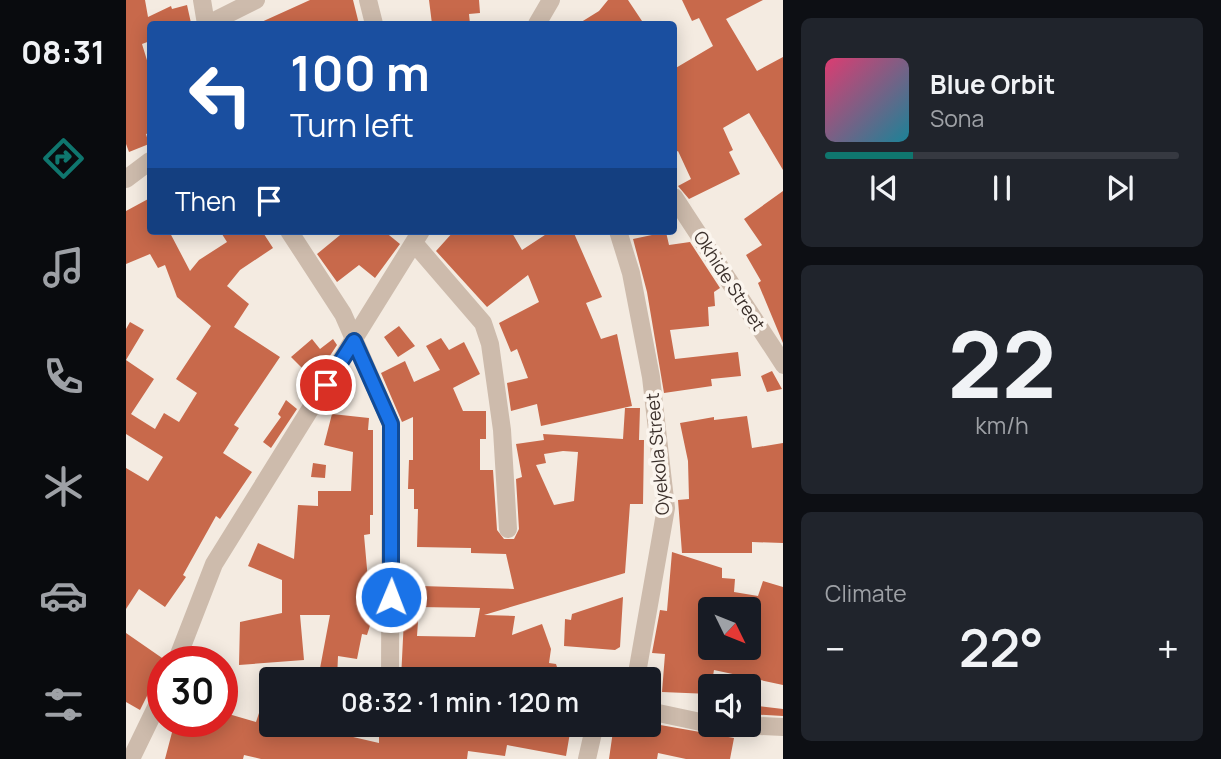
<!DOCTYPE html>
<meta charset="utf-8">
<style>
body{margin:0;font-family:Manrope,sans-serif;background:#20242c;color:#f1f3f6;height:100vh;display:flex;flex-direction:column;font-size:26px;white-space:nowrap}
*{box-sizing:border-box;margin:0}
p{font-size:23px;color:#9ea1a6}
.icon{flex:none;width:38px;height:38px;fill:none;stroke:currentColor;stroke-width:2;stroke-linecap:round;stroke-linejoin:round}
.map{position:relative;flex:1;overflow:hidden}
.details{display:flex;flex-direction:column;gap:18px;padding:18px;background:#0d0f14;width:438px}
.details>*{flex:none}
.guide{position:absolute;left:21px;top:21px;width:530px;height:214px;border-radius:7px;box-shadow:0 4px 18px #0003;background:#1a4fa0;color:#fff;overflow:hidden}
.needle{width:46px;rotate:133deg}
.buttons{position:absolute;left:572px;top:597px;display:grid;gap:14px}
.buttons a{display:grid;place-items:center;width:63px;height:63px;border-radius:7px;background:#171b24;box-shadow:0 4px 18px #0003;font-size:35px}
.speed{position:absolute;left:21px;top:646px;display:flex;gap:14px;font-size:35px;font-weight:700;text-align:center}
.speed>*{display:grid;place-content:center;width:91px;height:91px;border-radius:50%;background:#171b24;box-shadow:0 4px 18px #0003;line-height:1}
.speed .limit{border:10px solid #d22;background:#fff;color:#111}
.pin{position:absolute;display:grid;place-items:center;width:60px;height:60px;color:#fff;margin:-30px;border:4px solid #fff;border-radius:50%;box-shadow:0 2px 7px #0007}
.me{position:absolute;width:77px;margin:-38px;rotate:1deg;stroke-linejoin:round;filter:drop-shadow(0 0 5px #0008)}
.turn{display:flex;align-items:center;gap:24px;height:147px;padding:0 28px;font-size:32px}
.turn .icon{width:91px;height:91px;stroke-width:2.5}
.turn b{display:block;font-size:49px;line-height:60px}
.then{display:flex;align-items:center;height:66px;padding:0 28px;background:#0003;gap:14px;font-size:26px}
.big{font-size:52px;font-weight:600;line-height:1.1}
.details .card{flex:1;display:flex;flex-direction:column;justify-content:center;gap:10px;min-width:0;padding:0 24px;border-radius:10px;background:#20242c}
.details .dial{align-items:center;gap:0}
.dial b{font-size:91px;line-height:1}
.song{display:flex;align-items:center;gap:21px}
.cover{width:84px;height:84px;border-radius:10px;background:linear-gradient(135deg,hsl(340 70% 55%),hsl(190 70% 35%))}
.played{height:7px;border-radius:4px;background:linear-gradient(90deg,#0f766e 25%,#363941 25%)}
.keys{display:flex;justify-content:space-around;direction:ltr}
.heat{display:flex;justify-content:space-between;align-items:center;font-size:38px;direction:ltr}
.trip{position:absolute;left:133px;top:667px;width:402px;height:70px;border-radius:7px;background:#171b24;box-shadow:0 4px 18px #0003;font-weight:600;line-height:70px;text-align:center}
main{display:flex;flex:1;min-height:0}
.dock{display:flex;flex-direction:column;width:126px;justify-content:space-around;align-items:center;background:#090b0e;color:#9ea1a6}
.dock .icon{width:49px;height:49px}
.dock .selected{color:#0f766e}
.dock b{font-size:32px;color:#f1f3f6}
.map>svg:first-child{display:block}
.building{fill:#c8694b;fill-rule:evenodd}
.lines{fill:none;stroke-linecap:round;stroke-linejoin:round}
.minor{stroke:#cdbbac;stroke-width:18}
.route-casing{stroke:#114b97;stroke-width:18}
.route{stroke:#1a73e8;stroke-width:12}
.labels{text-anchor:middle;stroke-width:7;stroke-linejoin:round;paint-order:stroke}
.street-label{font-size:18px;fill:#3b302b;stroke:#fbf5ee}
</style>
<main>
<nav class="dock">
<b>08:31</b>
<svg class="icon selected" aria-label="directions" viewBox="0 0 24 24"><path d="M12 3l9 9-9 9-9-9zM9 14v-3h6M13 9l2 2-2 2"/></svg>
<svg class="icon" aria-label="music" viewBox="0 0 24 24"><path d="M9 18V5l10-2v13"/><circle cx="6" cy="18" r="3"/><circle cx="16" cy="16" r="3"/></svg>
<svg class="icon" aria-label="phone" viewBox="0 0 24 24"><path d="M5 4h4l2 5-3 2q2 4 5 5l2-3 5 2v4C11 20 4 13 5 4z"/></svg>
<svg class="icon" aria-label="climate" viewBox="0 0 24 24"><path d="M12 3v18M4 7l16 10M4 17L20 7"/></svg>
<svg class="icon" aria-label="car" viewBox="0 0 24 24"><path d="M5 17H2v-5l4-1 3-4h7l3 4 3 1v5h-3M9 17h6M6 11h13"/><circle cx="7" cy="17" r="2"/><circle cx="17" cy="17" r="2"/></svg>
<svg class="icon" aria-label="filters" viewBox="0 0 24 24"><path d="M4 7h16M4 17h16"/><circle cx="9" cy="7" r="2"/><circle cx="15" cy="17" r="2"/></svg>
</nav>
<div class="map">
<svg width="658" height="759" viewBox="0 0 658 759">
<rect width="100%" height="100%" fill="#f4ebe1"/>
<path class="building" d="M0 0H19L22 17 45 6 46 9 61 5 65 23 24 24V41L16 44 24 70V133L20 134 23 144 3 152 0 144Z
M184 0H227L233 24H131Z
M303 0H353L354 13 343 14 344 24H306Z
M482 0H502L518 24H452L473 11Z
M556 0H637L600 19 631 71 657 57V170L623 113 597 128 607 150 603 152 614 174 563 199 552 186 565 179 552 151 548 153V69L587 46 573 18 566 21Z
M657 191V343L632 283 635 281 620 255 636 245 618 219Z
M24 198V231H43L64 271 73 260 101 242 94 231H136L147 248 114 270 101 286 123 304 108 327 154 357 108 425 113 428 97 453 126 472 94 519 90 516 57 575 60 577 39 607 13 589 0 609V468L22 481 37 457 0 434V329L4 322 18 330 0 360 28 379 5 414 29 429 38 413 53 422 71 393 50 379 85 326 51 297 39 265 32 268 24 254 0 264V211Z
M219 231H258L274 244 249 278 233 265 211 282 191 254Z
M328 231H385L396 250 425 231H447L476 297 460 303 475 339 491 334 506 406 415 426 411 404 385 411 381 383 402 378 391 349 385 352 373 323 413 302 402 275 361 307 310 251Z
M540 232 543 245 564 242 594 288 588 292 589 306 582 307 583 326 544 330 549 359 612 352 615 376 585 379 586 386 538 393 521 292 507 239Z
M273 326 289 346 272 357 258 337Z
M315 338 323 350 338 342 354 374 327 388 337 411H360V439H354V470H367L371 530 378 539H388L393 529 390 479 396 477 390 444 418 440 417 434 497 439 499 408H514L513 440H518L517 504H504L499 573 358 615 389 616 386 635 416 624 425 649 423 663 430 664 435 679H275L280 578 295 579V586L388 589 380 554 345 553V548L291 547 292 509H288V489H282L283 460H287V417L276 422 255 373 279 361 288 382 314 370 300 346ZM437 451 452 452 448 501 428 505 410 465 420 463 418 454ZM293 607 354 608 349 637 291 636Z
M186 339 194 349 207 339 211 345 194 371 186 378 165 357Z
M646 371 656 389 641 392 635 376Z
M160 400 171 409 145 448 137 442 155 417 152 414Z
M206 414 243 418 242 430H247V515H244V534L238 535 242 580 249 582 241 611 248 613 241 635 236 634 231 659 212 656 211 679H192L204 615H174L178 660 113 665 114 622 156 613V580L122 566 132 543 168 559 172 505 192 506V491H225L227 452 198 445Z
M621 416 626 448 657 443V543L626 542V553H556L552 500 563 499 562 461 554 423 588 417V420Z
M187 463 200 465 199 478 185 477Z
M546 552 596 568V578L609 579 608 592 632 596 637 581 657 587V685L588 670 584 694 536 692 539 654 526 653 534 610 541 611ZM584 609H623V648H614L611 656 584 654Z
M497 597 494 647 489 650 438 646 439 619 445 620 446 614Z
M0 633 39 660 14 710 0 702Z
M624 705 657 709V716L623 714Z
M133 713 145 716V724H171L253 743V724L445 727 440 756 381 745 379 756 342 751 341 759H135L118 755 117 759H39L49 721H96V715H106L130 722Z
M523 723 608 738 604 759H560L532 753 531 759H483L488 724Z"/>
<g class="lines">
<path class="minor" d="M76 0 80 24
M242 0 248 24
M82 24 130 0
M411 24 425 0
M0 179 24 161
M548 197 658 365
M163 231 217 314 265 424 264 679
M492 231 505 273 525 377 540 508 510 679
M288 243 357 323 364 344 376 430 382 529
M50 662 88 564 295 231
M523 711 584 724
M588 724 658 727
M5 759 37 693
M461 759 469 724"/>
</g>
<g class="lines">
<defs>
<path id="route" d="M200 385 228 341 265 424V597"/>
</defs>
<use href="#route" class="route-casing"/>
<use href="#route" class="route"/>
</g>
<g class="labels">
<g class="street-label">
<text transform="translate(603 281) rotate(57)" y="6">Okhide Street</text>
<text transform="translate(532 454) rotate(-95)" y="6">Oyekola Street</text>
</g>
</g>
</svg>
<div class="buttons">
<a><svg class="needle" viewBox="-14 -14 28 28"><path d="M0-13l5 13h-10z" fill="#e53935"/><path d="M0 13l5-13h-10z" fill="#9ea1a6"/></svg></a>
<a><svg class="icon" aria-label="sound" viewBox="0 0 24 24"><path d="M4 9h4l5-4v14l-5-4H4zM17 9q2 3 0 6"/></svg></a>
</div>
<div class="speed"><div class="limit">30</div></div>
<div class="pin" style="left:200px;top:385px;background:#d93025"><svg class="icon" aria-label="arrive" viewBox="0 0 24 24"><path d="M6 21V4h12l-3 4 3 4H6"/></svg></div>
<svg class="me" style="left:265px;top:597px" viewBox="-20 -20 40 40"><circle r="17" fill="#1a73e8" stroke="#fff" stroke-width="3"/><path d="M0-11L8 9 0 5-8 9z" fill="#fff"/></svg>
<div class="trip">08:32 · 1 min · 120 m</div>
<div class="guide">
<div class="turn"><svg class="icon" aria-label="left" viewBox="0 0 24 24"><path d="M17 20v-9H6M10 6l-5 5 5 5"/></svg><div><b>100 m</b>Turn left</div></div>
<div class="then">Then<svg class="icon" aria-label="arrive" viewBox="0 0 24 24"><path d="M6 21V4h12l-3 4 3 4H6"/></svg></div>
</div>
</div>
<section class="details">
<div class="card">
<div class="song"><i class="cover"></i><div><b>Blue Orbit</b><p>Sona</p></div></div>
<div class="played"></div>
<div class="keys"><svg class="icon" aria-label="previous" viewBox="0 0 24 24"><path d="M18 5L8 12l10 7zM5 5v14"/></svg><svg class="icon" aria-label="pause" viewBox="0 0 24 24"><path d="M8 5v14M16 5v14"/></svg><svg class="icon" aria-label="next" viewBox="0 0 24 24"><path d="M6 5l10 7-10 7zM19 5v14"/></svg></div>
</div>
<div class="card dial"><b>22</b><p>km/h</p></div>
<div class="card"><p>Climate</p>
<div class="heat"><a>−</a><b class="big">22°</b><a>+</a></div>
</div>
</section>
</main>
